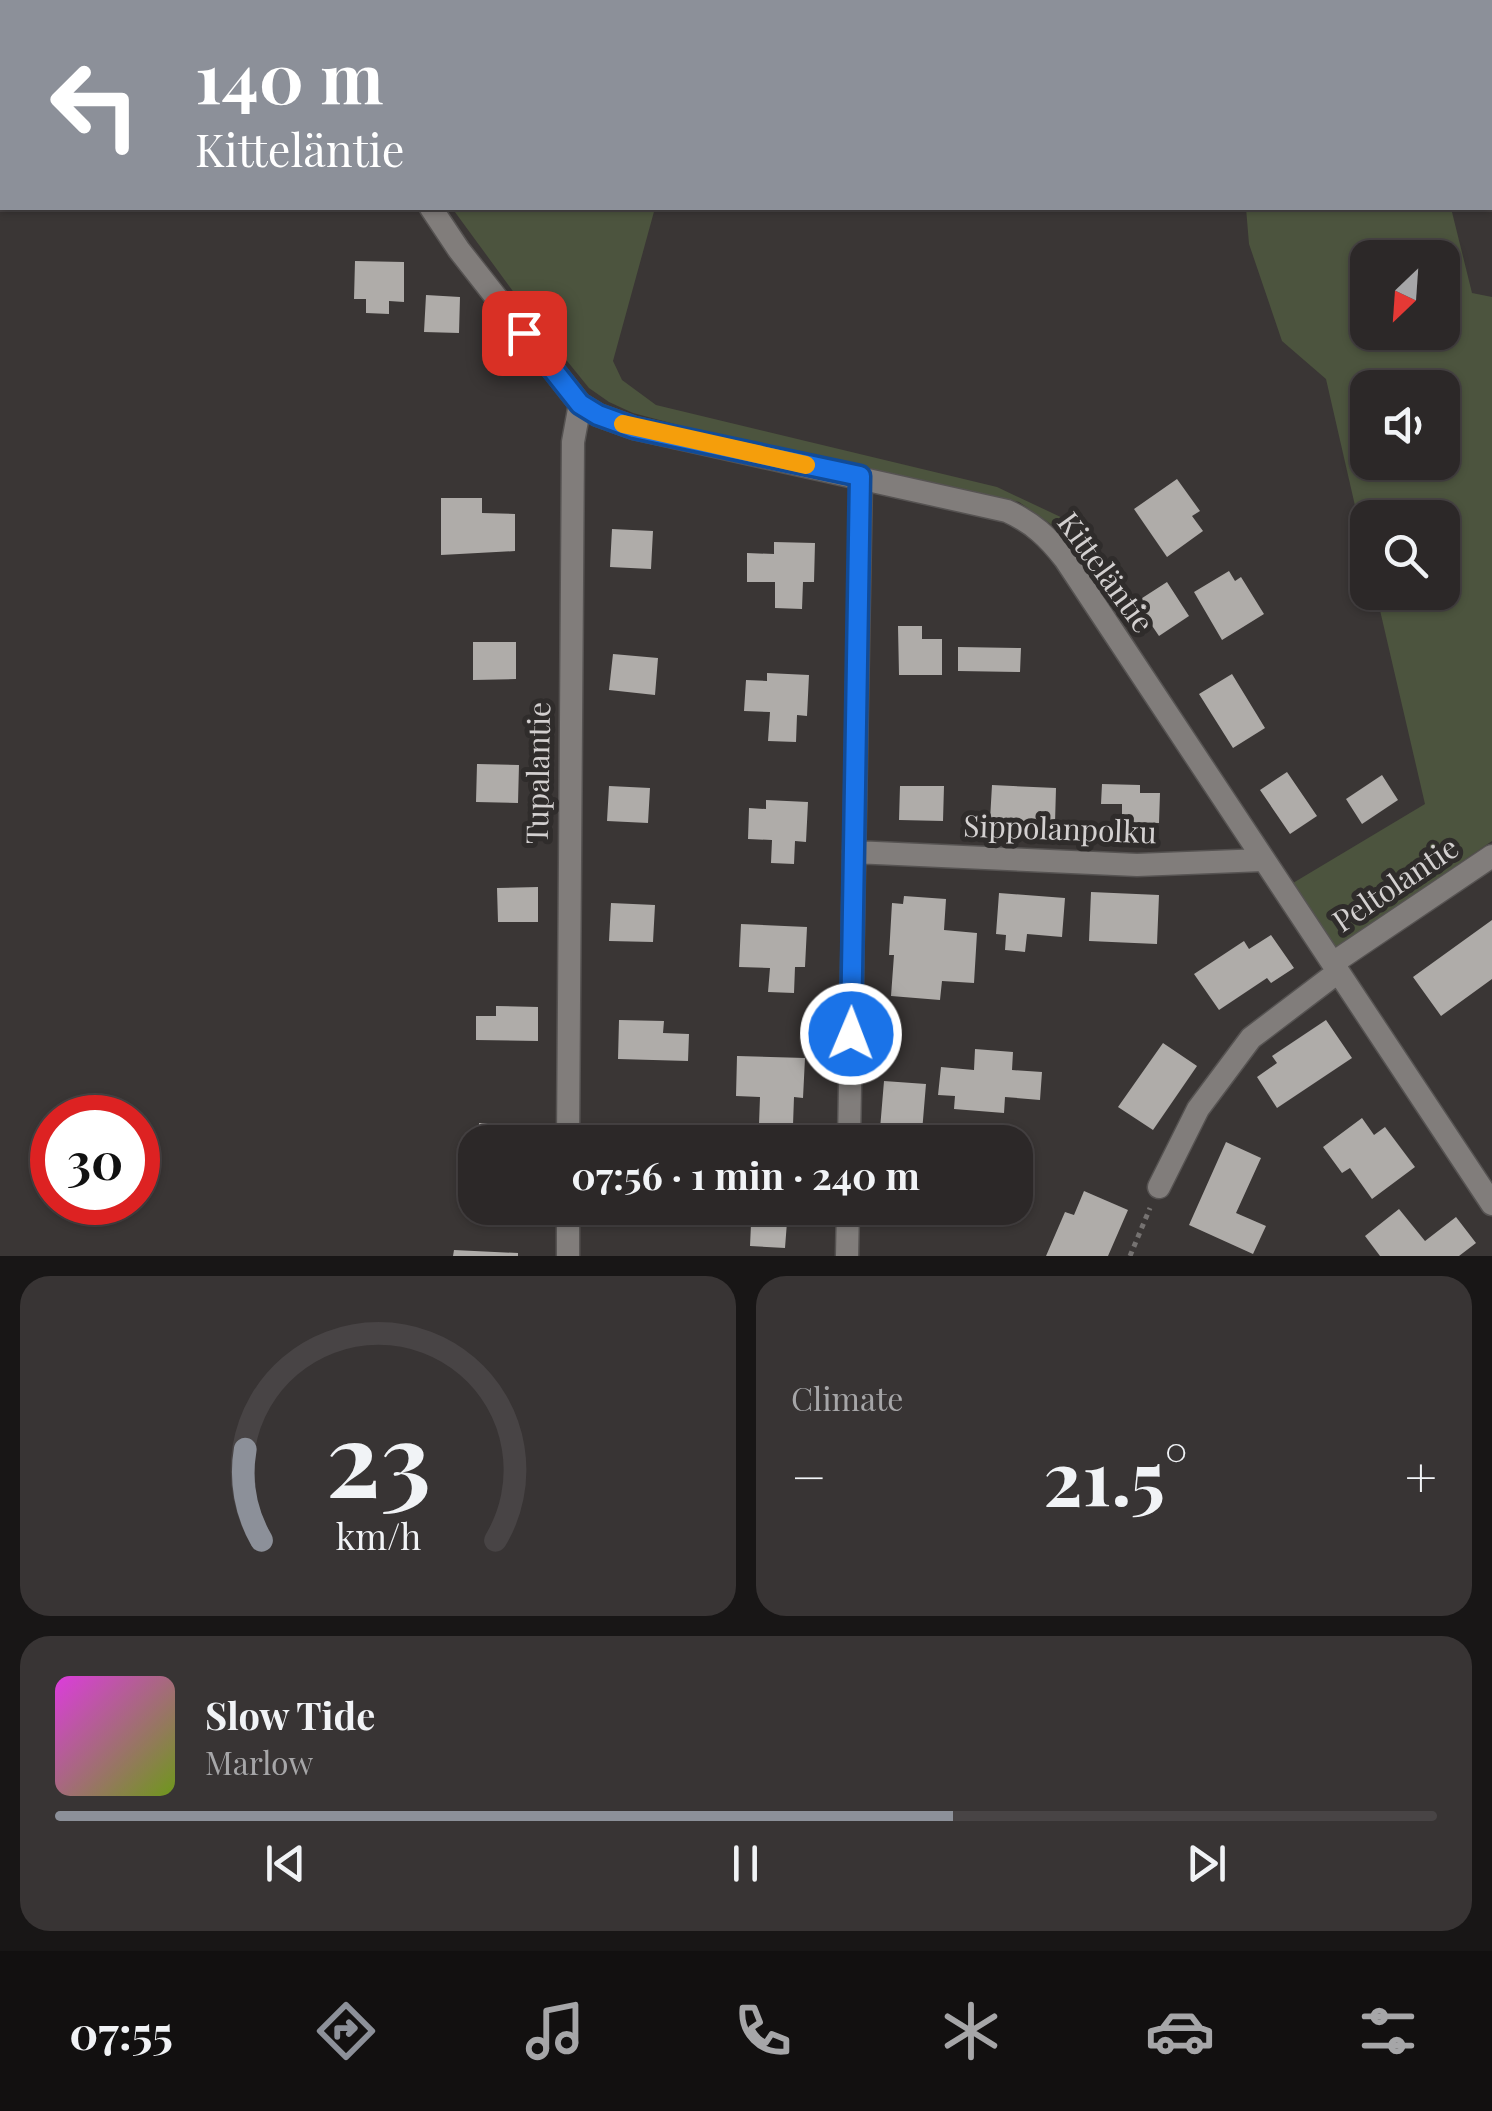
<!DOCTYPE html>
<meta charset="utf-8">
<style>
body{margin:0;font-family:"Playfair Display",serif;background:#383434;color:#f1f3f6;height:100vh;display:flex;flex-direction:column;font-size:38px;white-space:nowrap}
*{box-sizing:border-box;margin:0}
p{font-size:32px;color:#a6a6a8}
.icon{flex:none;width:55px;height:55px;fill:none;stroke:currentColor;stroke-width:2;stroke-linecap:round;stroke-linejoin:round}
.map{position:relative;height:1256px;overflow:hidden}
.drawer{display:flex;flex-direction:column;gap:20px;padding:20px;background:#181616;flex:1}
.drawer>*{flex:none}
.guide{position:absolute;left:0px;top:0px;width:1492px;height:210px;box-shadow:0 2px 8px #0004,0 0 0 2px #484445;background:#8c9099;color:#fff;overflow:hidden}
.needle{width:65px;rotate:205deg}
.tools{position:absolute;left:1350px;top:240px;display:grid;gap:20px}
.tools a{display:grid;place-items:center;width:110px;height:110px;border-radius:20px;background:#2c2828;box-shadow:0 2px 8px #0004,0 0 0 2px #484445;font-size:50px}
.speed{position:absolute;left:30px;top:1095px;display:flex;gap:20px;font-size:50px;font-weight:700;text-align:center}
.speed>*{display:grid;place-content:center;width:130px;height:130px;border-radius:50%;background:#2c2828;box-shadow:0 2px 8px #0004,0 0 0 2px #484445;line-height:1}
.speed .limit{border:15px solid #d22;background:#fff;color:#111}
.pin{position:absolute;display:grid;place-items:center;width:85px;height:85px;color:#fff;margin:-42px;border-radius:20px;box-shadow:0 5px 15px #0006}
.me{position:absolute;width:110px;margin:-55px;rotate:1deg;stroke-linejoin:round;filter:drop-shadow(0 0 8px #0008)}
.turn{display:flex;align-items:center;gap:35px;height:210px;padding:0 30px;font-size:45px}
.turn .icon{width:130px;height:130px;stroke-width:2.5}
.turn b{display:block;font-size:70px;line-height:85px}
.big{font-size:75px;font-weight:700;line-height:1.1}
.drawer .tile{flex:1;display:flex;flex-direction:column;justify-content:center;gap:15px;min-width:0;padding:0 35px;border-radius:30px;background:#383434}
.drawer .dial{align-items:center;gap:0}
.dial svg{height:260px;overflow:visible;fill:none;stroke:#484445;stroke-width:7;stroke-linecap:round;text-anchor:middle}
.dial text{fill:#f1f3f6;stroke:none}
.song{display:flex;align-items:center;gap:30px}
.cover{width:120px;height:120px;border-radius:15px;background:linear-gradient(135deg,hsl(300 70% 55%),hsl(80 70% 35%))}
.played{height:10px;border-radius:5px;background:linear-gradient(90deg,#8c9099 65%,#484445 65%)}
.keys{display:flex;justify-content:space-around;direction:ltr}
.heat{display:flex;justify-content:space-between;align-items:center;font-size:55px;direction:ltr}
.drawer .tiles{flex:1;display:grid;gap:20px;grid-template-columns:1fr 1fr}
.tile:last-child{grid-column:span 2}
.trip{position:absolute;left:458px;top:1125px;width:575px;height:100px;border-radius:30px;background:#2c2828;box-shadow:0 2px 8px #0004,0 0 0 2px #484445;font-weight:700;line-height:100px;text-align:center}
.tabs{display:flex;height:160px;justify-content:space-around;align-items:center;background:#121010;color:#a6a6a8}
.tabs .icon{width:70px;height:70px}
.tabs .current{color:#8c9099}
.tabs b{font-size:45px;color:#f1f3f6}
.map>svg:first-child{display:block}
.green{fill:#4c543e;fill-rule:evenodd}
.building{fill:#afaca9}
.lines{fill:none;stroke-linecap:round;stroke-linejoin:round}
.street-casing{stroke:#565352;stroke-width:25}
.path{stroke:#757271;stroke-width:5;stroke-dasharray:5 5;stroke-linecap:butt}
.street{stroke:#817d7b;stroke-width:22}
.route-casing{stroke:#114b97;stroke-width:25}
.route{stroke:#1a73e8;stroke-width:18}
.slow{stroke:#f59e0b;stroke-width:18}
.labels{text-anchor:middle;stroke-width:10;stroke-linejoin:round;paint-order:stroke}
.street-label{font-size:30px;fill:#d3d0d0;stroke:#2f2c2b}
</style>
<div class="map">
<svg width="1492" height="1256" viewBox="0 0 1492 1256">
<rect width="100%" height="100%" fill="#3a3635"/>
<path class="green" d="M452 208H655L613 361 622 380 656 405 997 487 1067 520 1055 527 1019 502 701 431 633 413 609 402 589 388 537 324Z
M1246 208H1451L1472 293 1492 297V841L1336 948 1293 883 1425 804 1376 593 1442 592V518H1368L1367 558 1326 379 1282 341 1249 244ZM1368 258H1442V332H1368ZM1368 388H1442V462H1368Z"/>
<path class="building" d="M355 261 404 262V302L389 301V314L366 313V299H354Z
M426 295 460 297 459 333 424 332Z
M1177 479 1200 511 1192 516 1203 531 1167 557 1134 509Z
M441 498H482V513L515 514V551L441 555Z
M612 529 653 531 651 569 610 567Z
M774 542 815 543 814 582H803L802 609 775 608V582H747V553L774 554Z
M1229 571 1235 581 1241 577 1264 614 1222 640 1194 592Z
M1167 582 1189 616 1159 636 1136 602Z
M898 626H922V639H942V675H899Z
M473 642H516V679L473 680Z
M958 647 1021 648 1020 672 958 671Z
M613 654 658 658 655 695 609 690Z
M767 673 809 675 807 716 797 715 796 742 768 741 770 712 744 711 746 680 767 681Z
M1232 674 1265 728 1233 748 1199 694Z
M477 764 519 765 518 803 476 802Z
M1287 772 1317 816 1290 834 1260 790Z
M1382 775 1398 800 1362 824 1346 799Z
M1102 784 1140 785V793H1160L1159 823 1122 822V804H1101Z
M992 785 1056 788 1055 823 990 820Z
M609 786 650 788 648 823 607 821Z
M900 786H944L943 821 899 820Z
M766 800 808 802 806 842 795 841 794 864 771 863 772 840 748 839 749 808 766 809Z
M538 887V922H498L497 888Z
M1091 892 1159 895 1157 944 1089 941Z
M999 893 1065 898 1062 937 1027 934 1025 952 1005 950 1006 935 996 934Z
M904 896 946 899 944 930 977 933 974 983 942 981 940 1000 891 996 894 955H889L892 903 903 904Z
M611 903 655 905 653 942 609 941Z
M1492 920V979L1441 1016 1413 977Z
M741 924 807 927 805 967H795L794 993 768 992 770 968 739 967Z
M1271 935 1294 968 1271 983 1267 978 1219 1010 1194 974 1244 941 1249 949Z
M496 1006 538 1007V1041L476 1040V1016H496Z
M619 1020 664 1021 663 1033 689 1034 688 1061 618 1059Z
M1326 1020 1352 1058 1277 1108 1257 1077 1277 1063 1272 1056Z
M1163 1043 1197 1066 1153 1130 1118 1107Z
M975 1049 1013 1052 1012 1070 1042 1072 1040 1100 1005 1097 1004 1113 954 1109 955 1096 938 1095 941 1067 974 1070Z
M737 1056 805 1058 803 1098 794 1097 793 1125 759 1124 760 1097 736 1096Z
M884 1081 926 1084 922 1132 880 1129Z
M1362 1118 1374 1135 1385 1127 1415 1167 1372 1199 1350 1168 1342 1173 1323 1147Z
M479 1123 518 1124 517 1142H478Z
M1226 1142 1261 1158 1236 1213 1266 1226 1253 1254 1189 1225Z
M468 1159H475V1189L467 1188Z
M1084 1191 1128 1210 1108 1256H1046L1065 1212 1074 1215Z
M732 1208H800L799 1223 787 1222 785 1248 750 1246 751 1224 731 1223Z
M1399 1209 1425 1241 1456 1217 1476 1243 1459 1256H1380L1365 1236Z
M454 1250 518 1253V1256H453Z"/>
<g class="lines">
<defs>
<path id="street" d="M308 0 309 2
M431 208 459 250 580 404 598 415 634 428 1007 511C1033 523 1048 537 1065 559L1492 1204
M854 852 1137 865 1263 860
M1333 963 1492 856
M568 1142 573 442 580 404
M849 1142 861 477
M1159 1187 1198 1109 1251 1038 1338 972
M568 1208V1256
M847 1256 848 1208"/>
</defs>
<use href="#street" class="street-casing"/>
<path class="path" d="M1130 1256 1150 1208"/>
<use href="#street" class="street"/>
</g>
<g class="lines">
<defs>
<path id="route" d="M524 333 580 404 598 415 634 428 860 476 851 1034"/>
</defs>
<use href="#route" class="route-casing"/>
<use href="#route" class="route"/>
<path class="slow" d="M623 424 806 465"/>
</g>
<g class="labels">
<g class="street-label">
<text transform="translate(1105 573) rotate(54)" y="10">Kitteläntie</text>
<text transform="translate(539 773) rotate(-89)" y="10">Tupalantie</text>
<text transform="translate(1060 830) rotate(2)" y="10">Sippolanpolku</text>
<text transform="translate(1396 885) rotate(-34)" y="10">Peltolantie</text>
</g>
</g>
</svg>
<div class="tools">
<a><svg class="needle" viewBox="-14 -14 28 28"><path d="M0-13l5 13h-10z" fill="#e53935"/><path d="M0 13l5-13h-10z" fill="#a6a6a8"/></svg></a>
<a><svg class="icon" aria-label="sound" viewBox="0 0 24 24"><path d="M4 9h4l5-4v14l-5-4H4zM17 9q2 3 0 6"/></svg></a>
<a><svg class="icon" aria-label="search" viewBox="0 0 24 24"><circle cx="10" cy="10" r="6"/><path d="M15 15l6 6"/></svg></a>
</div>
<div class="speed"><div class="limit">30</div></div>
<div class="pin" style="left:524px;top:333px;background:#d93025"><svg class="icon" aria-label="arrive" viewBox="0 0 24 24"><path d="M6 21V4h12l-3 4 3 4H6"/></svg></div>
<svg class="me" style="left:851px;top:1034px" viewBox="-20 -20 40 40"><circle r="17" fill="#1a73e8" stroke="#fff" stroke-width="3"/><path d="M0-11L8 9 0 5-8 9z" fill="#fff"/></svg>
<div class="trip">07:56 · 1 min · 240 m</div>
<div class="guide">
<div class="turn"><svg class="icon" aria-label="left" viewBox="0 0 24 24"><path d="M17 20v-9H6M10 6l-5 5 5 5"/></svg><div><b>140 m</b>Kitteläntie</div></div>
</div>
</div>
<section class="drawer">
<div class="tiles">
<div class="tile dial"><svg viewBox="0 0 100 80">
<path d="M14 69A42 42 0 1 1 86 69"/>
<path d="M14 69A42 42 0 0 1 9 41" stroke="#8c9099"/>
<text x="50" y="56" font-size="32" font-weight="700">23</text>
<text x="50" y="72" font-size="11">km/h</text>
</svg></div>
<div class="tile"><p>Climate</p>
<div class="heat"><a>−</a><b class="big">21.5°</b><a>+</a></div>
</div>
<div class="tile">
<div class="song"><i class="cover"></i><div><b>Slow Tide</b><p>Marlow</p></div></div>
<div class="played"></div>
<div class="keys"><svg class="icon" aria-label="previous" viewBox="0 0 24 24"><path d="M18 5L8 12l10 7zM5 5v14"/></svg><svg class="icon" aria-label="pause" viewBox="0 0 24 24"><path d="M8 5v14M16 5v14"/></svg><svg class="icon" aria-label="next" viewBox="0 0 24 24"><path d="M6 5l10 7-10 7zM19 5v14"/></svg></div>
</div>
</div>
</section>
<nav class="tabs">
<b>07:55</b>
<svg class="icon current" aria-label="directions" viewBox="0 0 24 24"><path d="M12 3l9 9-9 9-9-9zM9 14v-3h6M13 9l2 2-2 2"/></svg>
<svg class="icon" aria-label="music" viewBox="0 0 24 24"><path d="M9 18V5l10-2v13"/><circle cx="6" cy="18" r="3"/><circle cx="16" cy="16" r="3"/></svg>
<svg class="icon" aria-label="phone" viewBox="0 0 24 24"><path d="M5 4h4l2 5-3 2q2 4 5 5l2-3 5 2v4C11 20 4 13 5 4z"/></svg>
<svg class="icon" aria-label="climate" viewBox="0 0 24 24"><path d="M12 3v18M4 7l16 10M4 17L20 7"/></svg>
<svg class="icon" aria-label="car" viewBox="0 0 24 24"><path d="M5 17H2v-5l4-1 3-4h7l3 4 3 1v5h-3M9 17h6M6 11h13"/><circle cx="7" cy="17" r="2"/><circle cx="17" cy="17" r="2"/></svg>
<svg class="icon" aria-label="filters" viewBox="0 0 24 24"><path d="M4 7h16M4 17h16"/><circle cx="9" cy="7" r="2"/><circle cx="15" cy="17" r="2"/></svg>
</nav>
